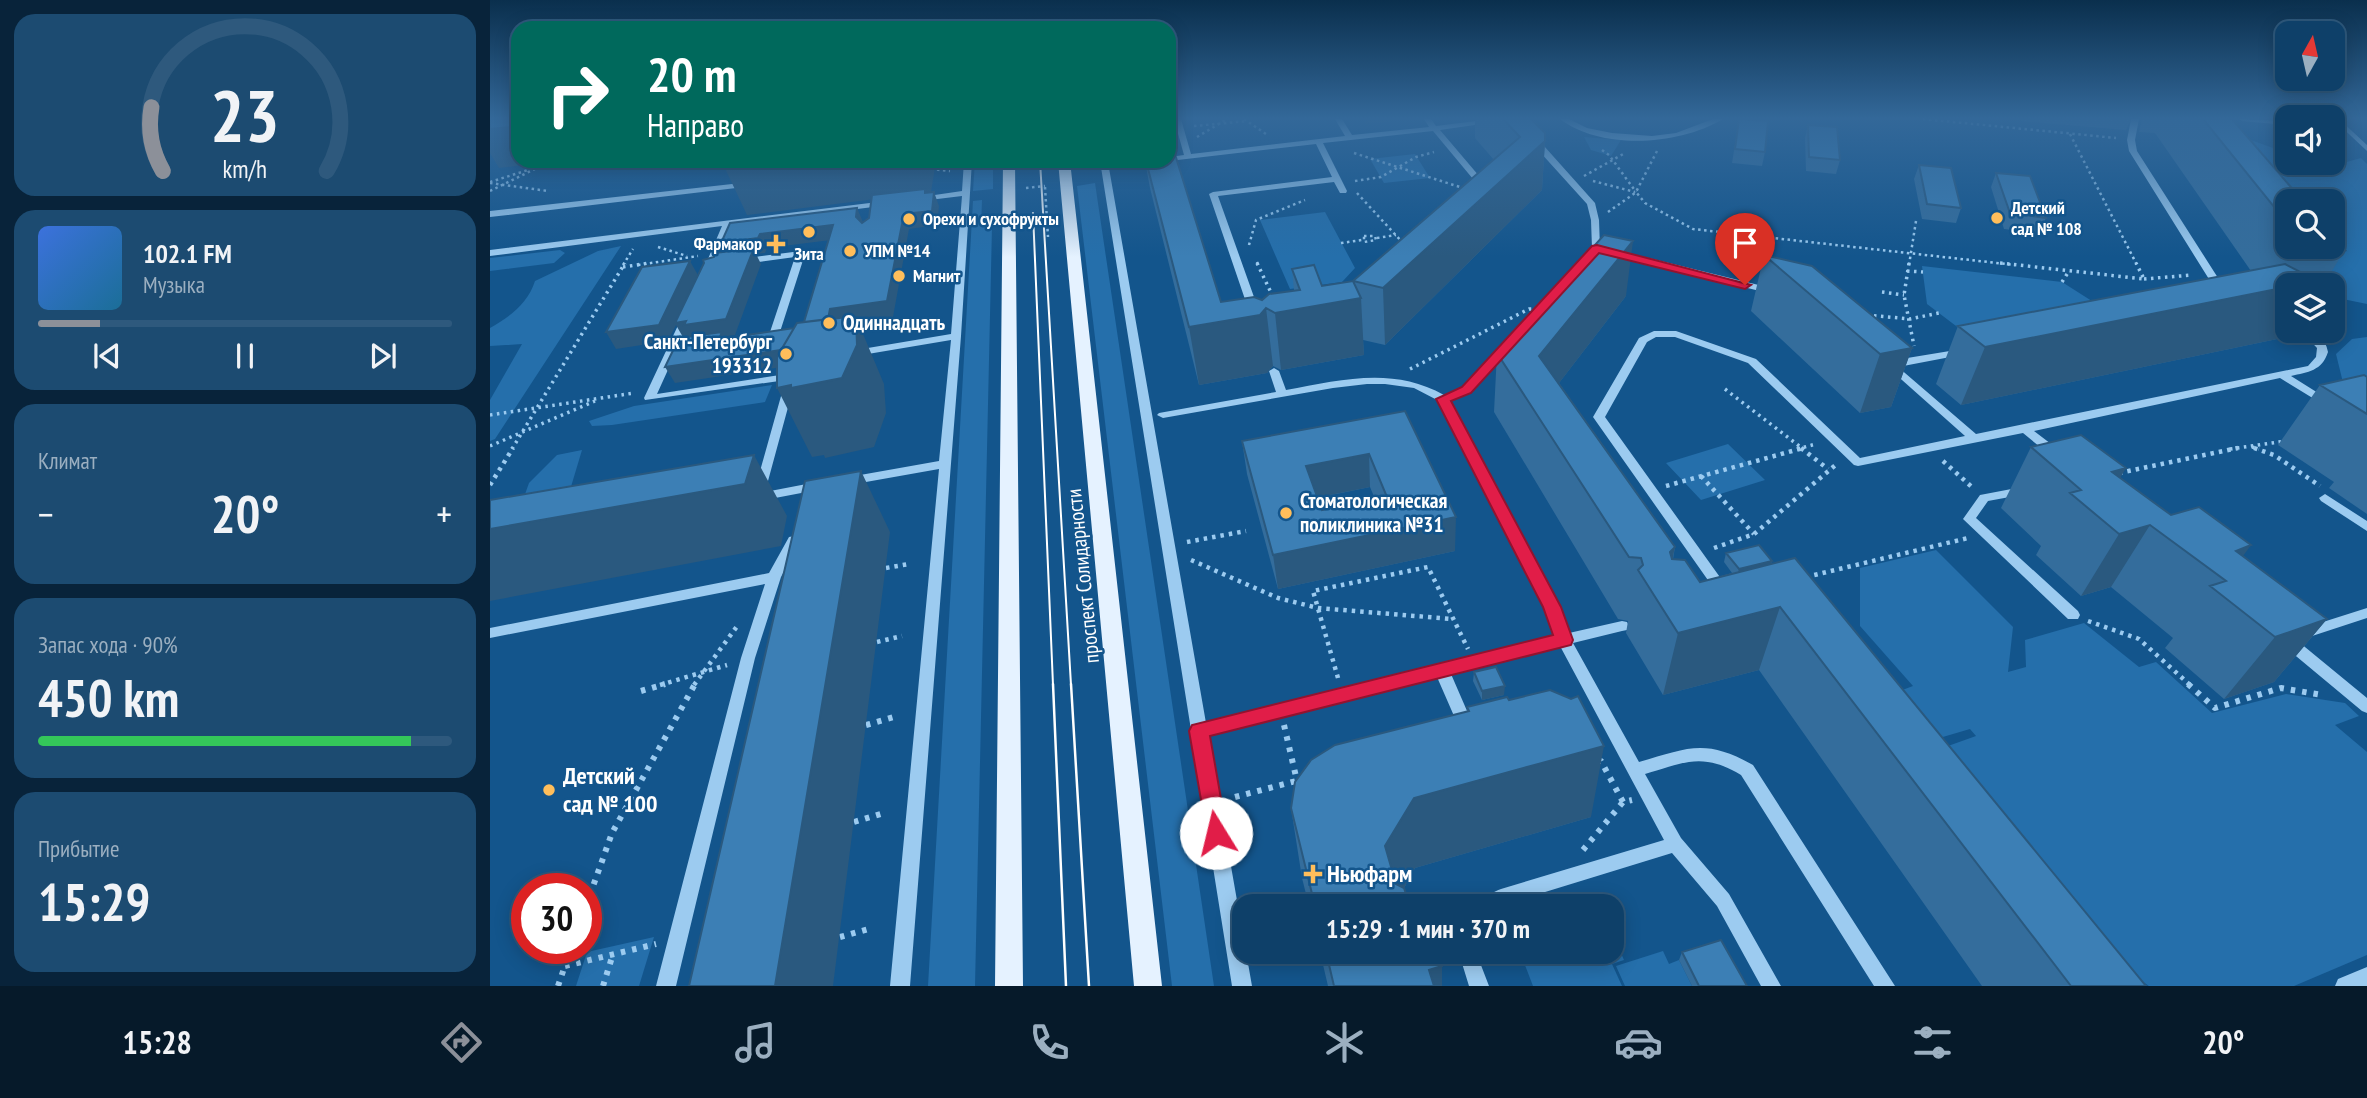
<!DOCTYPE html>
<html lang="ru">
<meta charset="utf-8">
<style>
body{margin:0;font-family:"PT Sans Narrow",sans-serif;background:#1c4b71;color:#f1f3f6;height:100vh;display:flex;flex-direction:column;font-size:26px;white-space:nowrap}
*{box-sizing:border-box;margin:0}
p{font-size:23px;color:#9bafc0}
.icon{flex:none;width:38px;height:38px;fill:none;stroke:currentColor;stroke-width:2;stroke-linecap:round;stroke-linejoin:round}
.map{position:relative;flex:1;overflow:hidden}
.details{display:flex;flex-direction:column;gap:14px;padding:14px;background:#08233a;width:490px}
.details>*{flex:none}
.top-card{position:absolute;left:21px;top:21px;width:665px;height:147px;border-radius:21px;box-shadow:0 4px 18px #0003,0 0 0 2px #2e597d;background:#00695c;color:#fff;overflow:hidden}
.needle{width:46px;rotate:8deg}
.fabs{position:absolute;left:1785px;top:21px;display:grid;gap:14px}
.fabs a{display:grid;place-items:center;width:70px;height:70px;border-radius:14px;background:#0e4069;box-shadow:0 4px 18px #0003,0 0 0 2px #2e597d;font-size:35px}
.speed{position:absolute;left:21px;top:873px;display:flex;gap:14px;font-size:35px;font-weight:700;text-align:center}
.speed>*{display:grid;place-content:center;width:91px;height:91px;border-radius:50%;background:#0e4069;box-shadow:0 4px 18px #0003,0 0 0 2px #2e597d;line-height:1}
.speed .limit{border:10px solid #d22;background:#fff;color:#111}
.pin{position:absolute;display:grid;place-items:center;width:60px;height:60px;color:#fff;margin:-72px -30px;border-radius:50% 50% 50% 0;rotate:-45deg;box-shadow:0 0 7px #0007}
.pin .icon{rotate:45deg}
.me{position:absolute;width:77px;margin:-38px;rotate:351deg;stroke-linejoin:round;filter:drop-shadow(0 0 5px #0008)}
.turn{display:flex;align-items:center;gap:24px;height:147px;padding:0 21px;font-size:32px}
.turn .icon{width:91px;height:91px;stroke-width:2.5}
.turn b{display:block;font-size:49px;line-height:60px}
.big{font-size:52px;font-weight:800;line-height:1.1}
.details .card{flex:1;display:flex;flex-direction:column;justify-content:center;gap:10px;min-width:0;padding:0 24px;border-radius:21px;background:#1c4b71}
.details .dial{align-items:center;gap:0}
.dial svg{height:182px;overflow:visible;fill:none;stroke:#2e597d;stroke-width:7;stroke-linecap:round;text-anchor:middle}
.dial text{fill:#f1f3f6;stroke:none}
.song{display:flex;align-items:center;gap:21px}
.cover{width:84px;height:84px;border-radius:10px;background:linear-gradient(135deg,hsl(220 70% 55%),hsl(200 70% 35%))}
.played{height:7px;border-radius:4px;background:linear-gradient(90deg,#8c9099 15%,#2e597d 15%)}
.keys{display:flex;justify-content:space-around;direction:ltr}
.heat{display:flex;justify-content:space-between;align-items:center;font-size:38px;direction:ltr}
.charge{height:10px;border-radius:5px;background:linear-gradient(90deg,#34c759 90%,#2e597d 0)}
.trip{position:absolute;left:742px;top:894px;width:392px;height:70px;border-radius:21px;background:#0e4069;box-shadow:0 4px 18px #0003,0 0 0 2px #2e597d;font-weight:800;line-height:70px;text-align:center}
.dock{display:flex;height:112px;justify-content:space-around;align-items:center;background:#061a2a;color:#9bafc0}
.dock .icon{width:49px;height:49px}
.dock .selected{color:#8c9099}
.dock b{font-size:32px;color:#f1f3f6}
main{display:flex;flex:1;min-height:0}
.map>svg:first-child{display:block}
.green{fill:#256fab;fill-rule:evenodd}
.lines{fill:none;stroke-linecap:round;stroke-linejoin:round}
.path-far3{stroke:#9ccbf0;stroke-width:2.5;stroke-dasharray:2.5 3.5;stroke-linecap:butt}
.path-far2{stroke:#9ccbf0;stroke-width:3.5;stroke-dasharray:2.5 4.5;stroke-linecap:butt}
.path-far1{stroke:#9ccbf0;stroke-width:4.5;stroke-dasharray:3.5 5;stroke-linecap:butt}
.path{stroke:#9ccbf0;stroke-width:6;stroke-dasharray:4.5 7;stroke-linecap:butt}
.minor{fill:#9ccbf0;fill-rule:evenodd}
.major{fill:#e5f2ff;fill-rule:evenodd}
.tram-far1{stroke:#fff;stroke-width:2}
.tram{stroke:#fff;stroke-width:2.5}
.wall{fill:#346d9c;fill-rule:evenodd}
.shaded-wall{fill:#2a597f}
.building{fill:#3c7fb5;stroke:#2a597f;stroke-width:2;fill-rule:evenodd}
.route{fill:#e11d48;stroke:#92132f;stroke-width:2}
.poi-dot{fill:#ffbe5b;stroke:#13558c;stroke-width:2.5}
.labels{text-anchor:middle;stroke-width:5;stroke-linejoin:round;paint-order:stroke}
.far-poi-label{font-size:18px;font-weight:bold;fill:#fff;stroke:#13558c;text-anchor:start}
.poi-label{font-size:21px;font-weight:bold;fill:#fff;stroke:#13558c;text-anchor:start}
.street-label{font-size:21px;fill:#fff;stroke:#13558c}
.near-poi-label{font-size:24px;font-weight:bold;fill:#fff;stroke:#13558c;text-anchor:start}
</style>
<main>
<section class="details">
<div class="card dial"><svg viewBox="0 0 100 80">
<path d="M14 69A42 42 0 1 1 86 69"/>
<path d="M14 69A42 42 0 0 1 9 41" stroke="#8c9099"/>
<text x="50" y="56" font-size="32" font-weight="700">23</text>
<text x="50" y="72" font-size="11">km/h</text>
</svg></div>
<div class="card">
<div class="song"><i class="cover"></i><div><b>102.1 FM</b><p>Музыка</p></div></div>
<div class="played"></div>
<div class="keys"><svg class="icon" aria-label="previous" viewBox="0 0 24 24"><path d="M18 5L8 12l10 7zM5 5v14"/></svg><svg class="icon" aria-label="pause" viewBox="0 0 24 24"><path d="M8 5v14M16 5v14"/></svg><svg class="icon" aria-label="next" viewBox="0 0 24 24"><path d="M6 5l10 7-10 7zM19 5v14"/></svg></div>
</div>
<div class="card"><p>Климат</p>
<div class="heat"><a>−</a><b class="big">20°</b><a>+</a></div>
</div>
<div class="card"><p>Запас хода · 90%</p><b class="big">450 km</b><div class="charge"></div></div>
<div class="card"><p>Прибытие</p><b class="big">15:29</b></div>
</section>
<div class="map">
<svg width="1877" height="986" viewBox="0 0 1877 986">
<rect width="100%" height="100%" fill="#13558c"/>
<path class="green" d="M1702 119 1797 153V163H1821L1835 168 1871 158 1877 164V304L1843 297V285H1821ZM1797 201H1843V247H1797Z
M1094 137 1131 140 1121 156 1101 150Z
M925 154 940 178 894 183 880 159Z
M485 161H503V189L483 191Z
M605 183 724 986H682L587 186Z
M492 200 491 227 502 226 485 986H438L483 201Z
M835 212 865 268 852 282 800 289 770 220Z
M131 246 5 439 0 441V400L32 344 0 346V328C20 317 38 303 45 281L108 251Z
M70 250 75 253 64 263 0 271V258Z
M1432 266 1572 282 1605 303 1470 329 1437 304Z
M1877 337V415L1858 403 1846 354 1862 339Z
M282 385 275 402 122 425 102 426 99 421 144 406Z
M1238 444 1275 480 1211 500 1176 463Z
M92 450 74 510 20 536 39 483 67 455Z
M1446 550 1523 627 1518 672 1536 667 1535 640 1594 623 1649 667 1666 662 1722 713 1796 694 1855 703 1869 716 1845 725 1877 752V955L1804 986H1659L1643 975 1458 746 1486 736 1480 729 1446 739 1407 692 1423 686 1370 626V568Z
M1122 933 1134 960 1122 964 1132 986H1043L1030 952H1122Z
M164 937 149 986H86L97 952Z
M1173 951 1179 964 1189 960 1202 986H1135L1126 966Z"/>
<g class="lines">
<path class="path-far3" d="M754 119 776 134
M1433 119 1626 138
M704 126 757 121
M1580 134 1647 265
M707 137 737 119
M1112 150 1119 155 1146 192
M1167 151 1146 192 1155 203 1203 229 1525 265
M864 153 976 189
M441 169 460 171
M1094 176 1135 153
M865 181 891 177 926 157 944 152
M1103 181 1145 192
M0 182 38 170
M0 183 58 191
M555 187 558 237
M536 188 555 186
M0 191 61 161
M867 193 913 243
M1118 212 1145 193
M1253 235 1285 260
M874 236H885L886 240 874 242Z
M887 238 906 235
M851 243 872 240
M759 245 766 220 815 200
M168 247 197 256
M767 262 768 265
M133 265 143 249
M148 265 208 256
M1419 265 1426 221"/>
<path class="path-far2" d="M767 263 784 299
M1419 263 1414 295 1424 346
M1510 263 1654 279 1646 263
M133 267 160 263
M1417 271 1433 272
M1654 279 1702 275
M1572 282 1579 271
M1392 292 1414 295
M1377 315 1420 319 1449 313
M920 369 1039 309H1048
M1235 389 1313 449
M0 415 144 393
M0 446 105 401
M1762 447 1769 449
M22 449 135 263
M1307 449 1326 444
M1740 449 1796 441"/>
<path class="path-far1" d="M1311 448 1338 469
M1764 448 1784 455 1830 486
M1453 461 1483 488
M1629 473 1748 448
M1211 476 1264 534
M0 485 23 448
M1176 486 1313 448
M697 542 756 531
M1224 548 1264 534 1348 463
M701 560 788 598 828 608 962 619
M396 568 419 564
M1316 577 1478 538
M1598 621 1649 639 1700 685
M387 642 412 636
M848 678 823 591 938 567 978 649
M170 685 237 665
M204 685 248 625"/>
<path class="path" d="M1698 684 1725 708 1791 688 1832 695
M151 691 175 684
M376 725 404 717
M794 725 807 781
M1107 761H1111L1133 802
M745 797 810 780
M364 822 394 813
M1093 850 1133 802 1142 800
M96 906 122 833 205 684
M350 937 382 928
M75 966 166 944
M68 986 81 948
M113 986 123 954"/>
<path class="minor" d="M684 119H691L701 154 855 136 845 119H852L862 135 939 127 934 119H941L946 126 1002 119H1026L950 130 995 183 996 185 992 190H986L985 188 988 185 943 131 833 143 857 191 856 193H850L844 182 728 196 769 311 764 314 759 311 719 194 723 192 842 177 826 144 679 161H678L679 157 694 155Z
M1070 119H1079L1097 128 1122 133 1162 136 1186 133 1223 119H1233C1190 145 1112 151 1070 119Z
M1641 119H1649L1645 140 1647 151 1737 292 1735 294 1732 295 1727 292 1639 151 1637 140Z
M1749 119 1797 121V125L1752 121Z
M1843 119H1849L1877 145V151Z
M1040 137H1046L1105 203 1109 220 1110 249 1099 259 1094 256 1102 248 1101 220 1097 204 1040 141Z
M474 161H482L471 336 420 986H400L449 469 359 485 353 481 359 477 449 461 461 340 366 356 361 353 366 350 461 334 472 196 431 201 427 199 431 197 472 191Z
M610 161H618V163L660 161 656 163 619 168 716 723 1066 637 1055 607 949 401 924 388 895 384H877L843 388 673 418 667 415 669 413 786 392 779 371 784 368 789 371 796 390C850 380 903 366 954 395L972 388 1013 342H1021V346L980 392 959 400 1069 607 1079 633 1132 621 1137 622 1139 626 1137 630 1132 631 1083 643 1149 762C1198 748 1215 738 1263 765L1405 986H1384L1251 775C1212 752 1196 762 1155 774L1191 838 1239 894 1291 986H1271L1227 906 1182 853 1016 904 1013 906H992C995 898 1002 892 1011 889L1174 840 1070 646 961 674 984 727 981 732 976 733 971 732 947 677 718 735 762 986H742Z
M260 182H263V186L0 217V211Z
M396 201H399V205L241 225 226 263 228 265 220 269 215 266 232 226 0 256V250Z
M1126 250 1285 289 1287 291 1282 294 1123 255 1122 253Z
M311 251 315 254 289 335 284 338H269V334L280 332 305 257 255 264 250 261 255 258Z
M196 316 201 319 167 394 303 373 308 376 303 379 155 400 154 398 191 319Z
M1186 331 1266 359 1370 458 1475 436 1394 364 1399 361 1472 349 1476 350V354L1408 367 1486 434 1818 366 1826 357 1827 348 1811 331C1826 331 1835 337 1838 352 1832 371 1818 372 1801 376L1844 403 1842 405H1834L1790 378 1544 431 1569 450 1571 453 1565 457 1561 456 1533 433 1368 466 1364 465 1258 363 1185 337H1166L1157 342 1115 417 1237 587 1239 590 1237 593H1227L1103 417 1149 338 1164 331Z
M298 386 303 389 275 492 327 482 333 486 327 490 269 501 263 497 265 494 270 493 265 489 293 389Z
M1532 487 1538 491 1536 494 1498 501 1486 518 1588 611 1590 615 1588 619H1578L1473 519 1490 495Z
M1835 494 1877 521V531L1831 501 1829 498Z
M304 536 310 540 291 577 265 658 186 986H166L251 658 275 584 0 638V628L279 573 299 537Z
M1877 608V618L1816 638 1811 637 1809 633 1811 629Z
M1799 637 1804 638 1877 698V713L1872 711 1794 646 1792 642 1794 638Z
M972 952H990L989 960 999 986H979L971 960Z
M1877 967V986H1845L1848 979Z"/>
<path class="major" d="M513 161H525L533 986H505Z
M568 161H580L672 986H644Z"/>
<path class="tram-far1" d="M550 161 581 685
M543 213 563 685"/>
<path class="tram" d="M563 684 576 986
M581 684 599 986"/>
</g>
<path class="wall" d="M985 119H1041L1055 141 1052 190 895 345 873 340 874 355 791 370 783 366 777 373 709 385 660 188 655 161H679L731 302 772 300 804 290 802 269 832 286 863 281 1004 160 985 138Z
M1249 119 1275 152 1272 166 1242 163Z
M1531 119H1641L1636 130 1531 121Z
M1652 119H1742L1797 201V247H1843L1855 250 1833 285H1797L1792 338 1471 405 1446 384 1468 326 1761 271 1665 133 1649 132Z
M1318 125 1350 160 1346 174 1316 171 1315 138Z
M1429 165 1471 208 1466 223 1432 219 1424 179Z
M1506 173 1556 218 1549 233 1514 229 1501 187Z
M1274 255 1422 348 1401 407 1370 413 1261 311Z
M1136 296 1069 383 1185 547 1183 559 1210 582 1242 573 1234 562 1236 553 1282 561 1281 564 1656 986H1492L1269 670 1173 695 1136 633 1138 621 1128 619 1004 412 1007 353Z
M1877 377V514L1839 488 1844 482 1788 445 1830 385Z
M915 411 965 551 788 589 757 474 752 441ZM880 487 885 499 832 510 827 498Z
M1541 447 1630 478 1681 515 1753 556 1837 619 1784 682 1734 699 1675 648 1683 638 1621 587 1591 596 1546 555 1551 546 1511 508Z
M984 672 1014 695 992 700 983 681Z
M1019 700 1101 817 925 868 914 888 920 906H819L812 878 801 808 977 711V707Z
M830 952H948L952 986H838Z
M1192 952 1257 986H1202L1189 960Z"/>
<path class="shaded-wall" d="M28 119V161H45L42 164 9 168 0 153V129Z
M875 119H902V121L876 124Z
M1055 141 1052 190 895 345 893 288Z
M262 161H446L441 192 257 215 233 164Z
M444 192 449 206 447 225 419 229 403 317 368 322 394 384 396 413 384 447 335 458 334 455 322 457 287 388 339 360 185 383 175 367 331 344 340 309 414 214Z
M367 208 373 222 371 232 366 217Z
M343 225 349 239 277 248 275 253 266 254 271 264 245 335 235 337 240 347 194 339 186 325 178 341 126 349 116 332 200 261 209 277 238 258 231 243 270 234Z
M1143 241 1136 296 1046 413 1049 356Z
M1828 281 1826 285H1808Z
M1797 287V330L1792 338 1471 405 1495 347Z
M871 298 874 355 791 370 785 313Z
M776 308 783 366 777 373 709 385 699 327Z
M1422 348 1401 407 1370 413 1390 354Z
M879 454 880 487 820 499 816 466Z
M264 455 297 516 291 546 0 601V529Z
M1636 468 1608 516 1622 472Z
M371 471 400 532 343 986H285Z
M966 517 965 551 788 589 783 555Z
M1660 525 1621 587 1591 596 1629 534Z
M1761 545 1735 581 1746 551Z
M1185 547 1172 607 1180 552Z
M1282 561 1279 570 1246 578 1249 569Z
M1290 607 1269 670 1173 695 1188 633Z
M1837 619 1784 682 1734 699 1785 637Z
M1015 686 1014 695 992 700V691Z
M1114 746 1101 817 925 868 904 906 895 846 924 798Z
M952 966V986H939V970Z"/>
<path class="building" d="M0 119H27L20 127 0 129Z
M1013 119H1041L1055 133V141L893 288 863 281 1030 137Z
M1249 119 1278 121 1275 152 1245 149Z
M1713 119H1742L1813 201H1797V223Z
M1318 125 1347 127 1350 160 1319 157Z
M679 135 731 302 764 297 772 300 779 294 810 290 802 269 824 265 832 286 863 281 871 298 785 313 776 308 770 315 699 327 656 161H679Z
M235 161H262L233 164Z
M1429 165 1461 168 1471 208 1437 204Z
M1506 173 1540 176 1556 218 1520 213Z
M435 189V193L444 192 442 211 414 214 397 301 340 309 338 319 314 322 343 225 270 234 268 238 231 243 240 223 367 208 366 217 372 223 379 218 382 195Z
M1114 235 1143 241 1049 356 1185 547 1180 552 1182 559 1195 560 1210 582 1305 558 1656 986H1581L1290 607 1188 633 1148 570 1153 565 1151 558 1139 557 1007 353Z
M1843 236 1855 250 1818 247H1843Z
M264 248 236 319 194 325 196 321 185 323 214 263 213 260 224 257 225 253Z
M1274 255 1322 266 1422 348 1390 354Z
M200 261 169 325 116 332 152 267Z
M1795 264 1828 281 1808 285H1797V287L1495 347 1468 326Z
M366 316 367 345 352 378 301 388V385L287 388V357L307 323Z
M304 328 291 350 175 367 189 338 232 332 229 339Z
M1874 375 1877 377V414L1830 385Z
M915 411 966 517 783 555 752 441ZM879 454 897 497 832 510 816 466Z
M1591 435 1636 468 1622 472 1681 515 1709 507 1761 545 1746 551 1837 619 1785 637 1720 586 1736 581 1660 525 1629 534 1580 493 1591 490 1541 447Z
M264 455 255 484 0 529V500Z
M371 471 285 986H199L315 481Z
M1269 545 1282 561 1249 569 1236 553Z
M1006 667 1015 686 992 691 984 672Z
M1060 690 1081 699 1088 696 1114 746 924 798 895 846 906 884 914 888 920 906H825L801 808 805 782 821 760 845 745 979 711 977 707 1017 697 1019 700Z
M1231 940 1257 986H1209L1192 952Z
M836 952H948L952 966 939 970 944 986H844Z"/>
<linearGradient id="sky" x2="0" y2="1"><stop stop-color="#0a2f4d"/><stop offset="0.46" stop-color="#336899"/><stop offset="1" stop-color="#336899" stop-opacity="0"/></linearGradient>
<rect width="1877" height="257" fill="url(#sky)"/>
<path class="route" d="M1107 245 1261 285 1255 289 1109 253 981 393 961 401 1071 607 1083 640 1081 645 720 736 737 833 734 840 726 843 718 840 699 731 702 725 1063 635 1053 607 946 399 972 387 1102 246Z"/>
<g class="poi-dot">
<circle cx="1507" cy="218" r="7"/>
<circle cx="419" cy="219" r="7"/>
<circle cx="319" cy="232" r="7"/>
<path d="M282.5 233.5h7v7h7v7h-7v7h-7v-7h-7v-7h7z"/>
<circle cx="360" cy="251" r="7"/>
<circle cx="409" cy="276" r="7"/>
<circle cx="339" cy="323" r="7"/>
<circle cx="296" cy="354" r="7"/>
<circle cx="796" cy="513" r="7"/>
<circle cx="59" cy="790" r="7"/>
<path d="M819.5 863.5h7v7h7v7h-7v7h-7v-7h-7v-7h7z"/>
</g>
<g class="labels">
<g class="far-poi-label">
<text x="1521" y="214">Детский<tspan x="1521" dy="21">сад № 108</tspan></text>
<text x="433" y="225">Орехи и сухофрукты</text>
<text x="272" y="250" text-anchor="end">Фармакор</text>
<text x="374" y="257">УПМ №14</text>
<text x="319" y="260" text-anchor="middle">Зита</text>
<text x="423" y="282">Магнит</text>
</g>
<g class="poi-label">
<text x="353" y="330">Одиннадцать</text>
<text x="282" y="349" text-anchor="end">Санкт-Петербург<tspan x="282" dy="24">193312</tspan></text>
<text x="810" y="508">Стоматологическая<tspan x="810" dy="24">поликлиника №31</tspan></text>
</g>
<g class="street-label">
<text transform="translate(593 576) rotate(-96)" y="7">проспект Солидарности</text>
</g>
<g class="near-poi-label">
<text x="73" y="784">Детский<tspan x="73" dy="28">сад № 100</tspan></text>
<text x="837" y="882">Ньюфарм</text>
</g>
</g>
</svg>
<div class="fabs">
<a><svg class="needle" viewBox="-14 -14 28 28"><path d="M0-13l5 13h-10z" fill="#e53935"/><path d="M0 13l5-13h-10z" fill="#9bafc0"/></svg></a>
<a><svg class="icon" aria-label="sound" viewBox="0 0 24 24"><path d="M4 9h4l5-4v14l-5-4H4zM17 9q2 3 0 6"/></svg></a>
<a><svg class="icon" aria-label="search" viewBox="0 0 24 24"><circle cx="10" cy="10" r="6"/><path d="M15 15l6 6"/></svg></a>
<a><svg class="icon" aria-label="layers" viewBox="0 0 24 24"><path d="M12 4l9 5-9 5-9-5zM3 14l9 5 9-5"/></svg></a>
</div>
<div class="speed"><div class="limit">30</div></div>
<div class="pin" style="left:1255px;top:285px;background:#d93025"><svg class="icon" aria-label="arrive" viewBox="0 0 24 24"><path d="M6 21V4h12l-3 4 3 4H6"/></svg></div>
<svg class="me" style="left:726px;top:833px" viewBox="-20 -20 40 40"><circle r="19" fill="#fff"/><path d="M0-13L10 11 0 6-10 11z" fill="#e11d48"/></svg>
<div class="trip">15:29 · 1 мин · 370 m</div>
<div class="top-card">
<div class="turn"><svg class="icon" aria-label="right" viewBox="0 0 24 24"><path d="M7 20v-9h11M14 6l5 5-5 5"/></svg><div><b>20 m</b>Направо</div></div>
</div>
</div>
</main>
<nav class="dock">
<b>15:28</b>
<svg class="icon selected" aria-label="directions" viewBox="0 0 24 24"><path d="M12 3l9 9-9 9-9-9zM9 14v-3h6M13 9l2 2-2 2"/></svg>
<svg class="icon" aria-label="music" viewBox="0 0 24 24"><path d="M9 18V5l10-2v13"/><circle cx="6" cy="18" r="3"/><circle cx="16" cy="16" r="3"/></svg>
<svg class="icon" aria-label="phone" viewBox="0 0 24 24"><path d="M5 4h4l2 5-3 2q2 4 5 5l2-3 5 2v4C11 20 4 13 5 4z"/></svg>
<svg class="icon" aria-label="climate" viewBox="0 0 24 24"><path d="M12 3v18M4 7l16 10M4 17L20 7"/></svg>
<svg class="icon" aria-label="car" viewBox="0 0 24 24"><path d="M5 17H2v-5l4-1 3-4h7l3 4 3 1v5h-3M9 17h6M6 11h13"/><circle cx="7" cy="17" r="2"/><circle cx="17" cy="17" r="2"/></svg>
<svg class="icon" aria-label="filters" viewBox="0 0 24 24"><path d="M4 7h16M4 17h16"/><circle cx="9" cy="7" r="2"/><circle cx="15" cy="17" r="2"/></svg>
<b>20°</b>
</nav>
